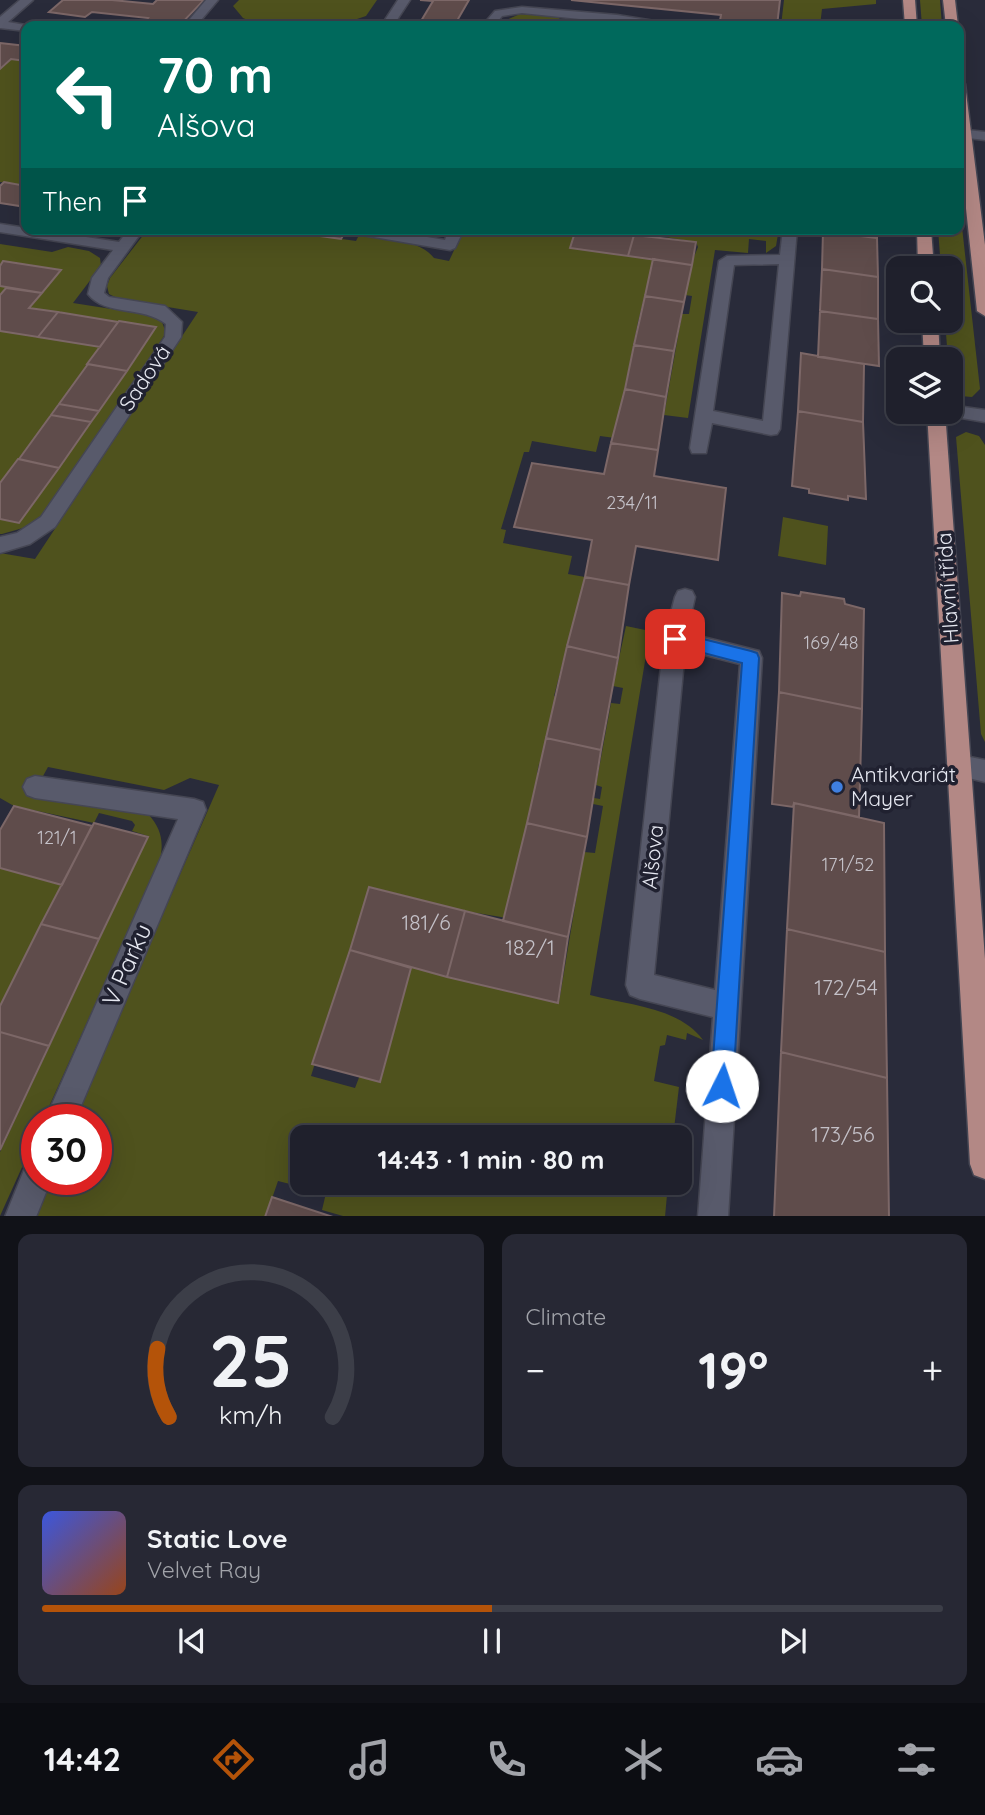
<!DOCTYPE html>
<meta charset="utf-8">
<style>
body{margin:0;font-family:Quicksand,sans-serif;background:#272834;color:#f1f3f6;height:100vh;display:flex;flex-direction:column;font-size:26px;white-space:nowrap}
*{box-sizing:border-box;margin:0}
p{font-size:23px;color:#a1a3a9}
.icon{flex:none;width:38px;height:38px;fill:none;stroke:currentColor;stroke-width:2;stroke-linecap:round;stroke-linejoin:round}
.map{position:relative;height:1216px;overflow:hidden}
.panel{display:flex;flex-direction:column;gap:18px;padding:18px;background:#111218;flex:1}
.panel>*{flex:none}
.banner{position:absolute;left:21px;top:21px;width:943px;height:214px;border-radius:14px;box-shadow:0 7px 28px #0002,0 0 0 2px #3c3e48;background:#00695c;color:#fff;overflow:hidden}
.controls{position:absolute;left:886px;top:256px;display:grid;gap:14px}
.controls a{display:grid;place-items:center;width:77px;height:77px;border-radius:14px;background:#1f202c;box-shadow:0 7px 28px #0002,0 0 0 2px #3c3e48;font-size:35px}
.speed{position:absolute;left:21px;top:1104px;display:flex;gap:14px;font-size:35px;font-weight:700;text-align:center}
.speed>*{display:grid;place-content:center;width:91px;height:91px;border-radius:50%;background:#1f202c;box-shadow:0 7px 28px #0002,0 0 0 2px #3c3e48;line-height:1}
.speed .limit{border:10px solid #d22;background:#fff;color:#111}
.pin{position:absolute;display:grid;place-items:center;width:60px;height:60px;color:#fff;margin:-30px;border-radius:14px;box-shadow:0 4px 10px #0006}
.me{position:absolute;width:77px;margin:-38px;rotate:4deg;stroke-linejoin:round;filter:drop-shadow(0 0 5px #0008)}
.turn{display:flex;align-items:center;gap:24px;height:147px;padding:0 21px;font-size:32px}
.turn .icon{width:91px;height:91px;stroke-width:2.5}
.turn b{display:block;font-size:49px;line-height:60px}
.then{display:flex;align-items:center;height:66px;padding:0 21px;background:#0003;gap:14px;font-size:26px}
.big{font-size:52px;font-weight:800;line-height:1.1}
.panel .widget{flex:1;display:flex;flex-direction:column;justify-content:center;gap:10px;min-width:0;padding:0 24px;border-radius:14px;background:#272834}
.panel .dial{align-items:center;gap:0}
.dial svg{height:182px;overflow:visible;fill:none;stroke:#3c3e48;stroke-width:7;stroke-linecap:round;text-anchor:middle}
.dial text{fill:#f1f3f6;stroke:none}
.song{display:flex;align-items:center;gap:21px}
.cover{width:84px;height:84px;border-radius:10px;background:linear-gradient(135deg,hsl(230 70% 55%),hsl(20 70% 35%))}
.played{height:7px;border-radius:4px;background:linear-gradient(90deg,#b45309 50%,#3c3e48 50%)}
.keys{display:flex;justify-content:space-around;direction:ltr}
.heat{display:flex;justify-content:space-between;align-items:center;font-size:38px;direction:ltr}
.panel .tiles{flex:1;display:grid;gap:18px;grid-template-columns:1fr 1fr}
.widget:last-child{grid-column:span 2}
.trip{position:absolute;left:290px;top:1125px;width:402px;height:70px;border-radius:14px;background:#1f202c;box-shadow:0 7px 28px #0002,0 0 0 2px #3c3e48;font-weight:800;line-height:70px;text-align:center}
.menu{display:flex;height:112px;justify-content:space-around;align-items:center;background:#0c0d12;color:#a1a3a9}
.menu .icon{width:49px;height:49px}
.menu .current{color:#b45309}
.menu b{font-size:32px;color:#f1f3f6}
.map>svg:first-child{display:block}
.green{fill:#4f521d}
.building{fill:#5f4c4b;stroke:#7c6767;stroke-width:2}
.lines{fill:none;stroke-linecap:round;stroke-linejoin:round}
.minor-casing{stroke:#454653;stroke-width:3}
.major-casing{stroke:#454653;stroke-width:3}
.minor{fill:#585a6b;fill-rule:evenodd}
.major{fill:#b38885;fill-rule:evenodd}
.route{fill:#1a73e8;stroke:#114b97;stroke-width:2}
.shop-dot{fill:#3f7fe0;stroke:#202130;stroke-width:2.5}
.labels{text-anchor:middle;stroke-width:7;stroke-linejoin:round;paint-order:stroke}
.number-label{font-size:18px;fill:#c4c1c8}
.street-label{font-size:21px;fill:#e6e8f1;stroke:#202130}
.poi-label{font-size:21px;fill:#e6e8f1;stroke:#202130;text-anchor:start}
.near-number-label{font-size:21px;fill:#c4c1c8}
.near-street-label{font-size:24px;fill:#e6e8f1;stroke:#202130}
</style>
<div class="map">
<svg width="985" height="1217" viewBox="0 0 985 1217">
<rect width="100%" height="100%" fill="#292b3a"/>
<path class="green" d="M239 0H377L366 16 336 26H261L243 18 233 6Z
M784 0H876V4L822 9 820 26H781Z
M920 0H940L942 26H922Z
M520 14 560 17 556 26 504 21Z
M11 59 26 61V185L0 182V69Z
M959 200 980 389 972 397 960 396 950 387 945 320H950V268H941L938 229H959Z
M148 229H273L356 241 359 235C383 239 418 238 434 258L449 261 464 229H576L571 246 654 258 638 322 615 438 600 436 596 452 532 441 529 452H524L501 529 506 530 503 543 572 556 568 574 585 577 554 696 556 697 541 764H539L537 773 539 774 507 918 465 911 370 887 311 1076 355 1088 360 1075 381 1080 412 965 559 1002 584 852 595 853 603 806 593 804 594 798 600 799 602 787 596 785 611 703 620 704 623 688 613 686 626 626 650 631 590 995C627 1005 679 1007 703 1040L687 1033 686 1040 667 1035 665 1045 660 1046 654 1081 679 1087 673 1137 303 1138V1183H681V1168L693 1171 691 1189 668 1184 665 1217 343 1216 322 1210 326 1193 278 1181 266 1216H31L47 1180H96V1120H73L219 785 190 778 164 790 48 767 38 785 148 814C161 828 164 841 160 860L43 1120H37V1134L0 1216V1152L148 836 132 831 135 825 132 821 99 813 94 823 14 806 0 798V553L35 559 198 312 119 299 109 294 107 286 110 278Z
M615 229H760L778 234 776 246 766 253V241L749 239 748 253 715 250 688 418 664 415 682 314H689L692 296 685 295 691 264 698 247 696 242Z
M0 244 52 252 68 247 89 251 100 258 101 266 73 303 150 315 162 322 166 333 44 514 30 526 2 534H0Z
M966 432 979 436 985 445V742L981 734 956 437Z
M783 517 828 526 826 565 778 556Z
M0 866 64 882 0 1006Z"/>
<path class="building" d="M63 0H112L153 4 157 0H204L179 26 144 23 148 18 92 12 85 17 49 12Z
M420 0H469L454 26H418L433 1Z
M571 0H780L777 26H719L721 15Z
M0 43 26 46V61L11 59 0 69Z
M4 182 26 186V207L0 203V186Z
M270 229H347L341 239Z
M576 229 634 235 628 256 570 248Z
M823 229H877V238L823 231Z
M823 231 877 238 878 277 822 269Z
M634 235 696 242 692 265 628 256Z
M653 259 692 265 684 302 645 296Z
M3 261 61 270 42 293 0 286V266Z
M822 269 878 277V319L820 311Z
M6 288 42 293 29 308 58 312 38 337 0 331V295Z
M645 296 684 302 674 351 634 345Z
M820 311 878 319 879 366 818 357Z
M58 312 118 322 100 347 38 337Z
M119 321 156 327 127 371 87 364Z
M634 345 674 351 666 397 625 389Z
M801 353 864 364 863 422 798 411Z
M88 364 127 371 99 411 59 404Z
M625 389 666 397 658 450 611 443Z
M59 404 99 411 91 422 51 415Z
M798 411 863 422 866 499 848 496V500L809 493V489L792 486Z
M51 415 91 422 59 468 19 459Z
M611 443 658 450 654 476 726 488 718 560 636 546 629 585 585 577 592 540 514 527 532 463 604 474Z
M18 459 59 468 19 523 0 519V483Z
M585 577 629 585 618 658 567 646Z
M801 592 844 599 845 604 864 609 862 709 779 692 782 593 800 596Z
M567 646 618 658 601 750 546 738Z
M779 692 862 709 859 817 794 803 793 807 772 804Z
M546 738 601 750 587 837 527 823Z
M794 803 884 823 885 952 787 929Z
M14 806 92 826 62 885 0 868V830Z
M94 823 148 837 99 939 41 924Z
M527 823 587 837 568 937 503 921Z
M369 887 465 911 447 977 350 950Z
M465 911 568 937 558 1003 447 977Z
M41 924 99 939 49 1046 0 1032V1006Z
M787 929 885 952 887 1078 781 1052Z
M350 950 411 968 380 1082 312 1064Z
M0 1032 49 1046 0 1150Z
M781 1052 887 1078 889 1217H774Z
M272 1197 333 1217H265Z"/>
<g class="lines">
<defs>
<path id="minor" d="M20 0H33L8 22 31 26H26V31L0 28V17Z
M206 0H218L196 26H184Z
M398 0H410L393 26H381Z
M522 7 617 15 667 23 673 26H647L522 13 502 16 494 26H482L495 11Z
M959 129 985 132V140L959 137Z
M0 224 119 242 129 229H144L108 278 104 293 109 297 165 306 182 322 181 337 55 527 30 544 0 553V537L17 533 41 517 165 337 166 324C142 305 106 317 88 294L92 278 113 250 0 232Z
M356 229H379L445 240 449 229H464L455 248 450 250 362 235 357 234Z
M783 229H797L780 429 777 434 771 435 712 423 706 453H692L690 448 719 261 727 256 780 255ZM779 264 763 421 713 411 734 265Z
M950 405 985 410V422L944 415 941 411H950Z
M685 589 692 591 695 597 687 633 759 651 762 658 728 1217H698L713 1017 640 999 630 995 626 985 664 639 675 597 678 591ZM685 650 740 664 715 990 654 975Z
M960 755 985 760V782L952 774 948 766 952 758Z
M35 776 194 799 203 802 206 810 75 1120H45L178 819 35 798 27 795 23 787 27 779Z
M37 1161V1180H51L36 1217H5L26 1165Z"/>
<path id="major" d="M903 0H915L917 26H905Z
M943 0H955L958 26H946Z
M959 80 965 84 985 245V316L977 311 959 143Z
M917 229H931L934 268H918Z
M922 320H938L940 359H924Z
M927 411H945L985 959V1179L974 1175 970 1164Z"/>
</defs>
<use href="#minor" class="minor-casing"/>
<use href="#major" class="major-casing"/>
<use href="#minor" class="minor"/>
<use href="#major" class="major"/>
</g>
<path class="route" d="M675 632 751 651 757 653 759 658 733 1086 730 1093 722 1096 714 1093 711 1086 742 663 669 644 666 639 669 634Z"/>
<circle class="shop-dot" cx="837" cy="787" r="7"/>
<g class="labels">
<g class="number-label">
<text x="632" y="509">234/11</text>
<text x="831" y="649">169/48</text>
<text x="57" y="844">121/1</text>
<text x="848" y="871">171/52</text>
</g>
<g class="street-label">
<text transform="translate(145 378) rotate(-56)" y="7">Sadová</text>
<text transform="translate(948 588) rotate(-94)" y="7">Hlavní třída</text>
<text transform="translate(653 857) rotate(-84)" y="7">Alšova</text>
</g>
<g class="poi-label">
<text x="851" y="782">Antikvariát<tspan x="851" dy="24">Mayer</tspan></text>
</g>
<g class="near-number-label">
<text x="426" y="930">181/6</text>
<text x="530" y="955">182/1</text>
<text x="846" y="995">172/54</text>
<text x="843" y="1142">173/56</text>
</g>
<g class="near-street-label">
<text transform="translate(127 965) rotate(-66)" y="8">V Parku</text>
</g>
</g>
</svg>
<div class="controls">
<a><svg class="icon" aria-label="search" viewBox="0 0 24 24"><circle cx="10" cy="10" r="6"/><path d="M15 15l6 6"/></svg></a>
<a><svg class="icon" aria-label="layers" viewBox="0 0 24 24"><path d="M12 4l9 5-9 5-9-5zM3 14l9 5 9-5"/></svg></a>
</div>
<div class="speed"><div class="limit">30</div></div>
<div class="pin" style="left:675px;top:639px;background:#d93025"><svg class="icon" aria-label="arrive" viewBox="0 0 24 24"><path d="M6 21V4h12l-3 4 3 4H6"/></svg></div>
<svg class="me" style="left:722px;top:1086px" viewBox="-20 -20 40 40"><circle r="19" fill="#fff"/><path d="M0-13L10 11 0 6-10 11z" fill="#1a73e8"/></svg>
<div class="trip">14:43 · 1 min · 80 m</div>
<div class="banner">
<div class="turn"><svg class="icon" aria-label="left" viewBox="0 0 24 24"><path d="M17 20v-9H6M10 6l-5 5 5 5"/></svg><div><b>70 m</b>Alšova</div></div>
<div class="then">Then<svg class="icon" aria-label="arrive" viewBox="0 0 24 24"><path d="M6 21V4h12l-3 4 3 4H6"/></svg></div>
</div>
</div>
<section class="panel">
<div class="tiles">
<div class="widget dial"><svg viewBox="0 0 100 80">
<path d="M14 69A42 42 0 1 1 86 69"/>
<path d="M14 69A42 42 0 0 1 9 39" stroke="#b45309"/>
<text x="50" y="56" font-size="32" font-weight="700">25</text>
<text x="50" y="72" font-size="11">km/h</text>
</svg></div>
<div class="widget"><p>Climate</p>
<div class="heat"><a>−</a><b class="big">19°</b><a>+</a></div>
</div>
<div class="widget">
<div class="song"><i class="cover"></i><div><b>Static Love</b><p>Velvet Ray</p></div></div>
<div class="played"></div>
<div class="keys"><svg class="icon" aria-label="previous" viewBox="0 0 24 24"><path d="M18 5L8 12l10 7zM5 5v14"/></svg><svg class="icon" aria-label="pause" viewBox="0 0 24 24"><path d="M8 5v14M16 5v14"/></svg><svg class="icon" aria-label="next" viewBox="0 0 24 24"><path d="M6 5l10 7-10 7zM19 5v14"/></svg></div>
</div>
</div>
</section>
<nav class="menu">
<b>14:42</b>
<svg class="icon current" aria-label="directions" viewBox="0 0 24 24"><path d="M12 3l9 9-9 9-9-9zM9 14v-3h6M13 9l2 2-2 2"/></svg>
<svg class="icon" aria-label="music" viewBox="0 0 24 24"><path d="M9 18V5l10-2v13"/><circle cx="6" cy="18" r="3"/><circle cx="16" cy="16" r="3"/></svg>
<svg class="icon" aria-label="phone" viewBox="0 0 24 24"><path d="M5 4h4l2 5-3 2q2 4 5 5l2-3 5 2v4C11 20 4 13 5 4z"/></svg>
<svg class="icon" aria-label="climate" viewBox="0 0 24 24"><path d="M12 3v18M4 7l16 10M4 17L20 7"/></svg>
<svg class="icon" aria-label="car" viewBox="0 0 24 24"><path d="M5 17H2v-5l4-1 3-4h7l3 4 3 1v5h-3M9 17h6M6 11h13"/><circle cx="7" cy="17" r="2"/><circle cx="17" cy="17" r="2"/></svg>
<svg class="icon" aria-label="filters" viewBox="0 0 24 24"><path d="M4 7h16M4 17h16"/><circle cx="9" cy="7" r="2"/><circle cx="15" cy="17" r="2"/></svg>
</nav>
